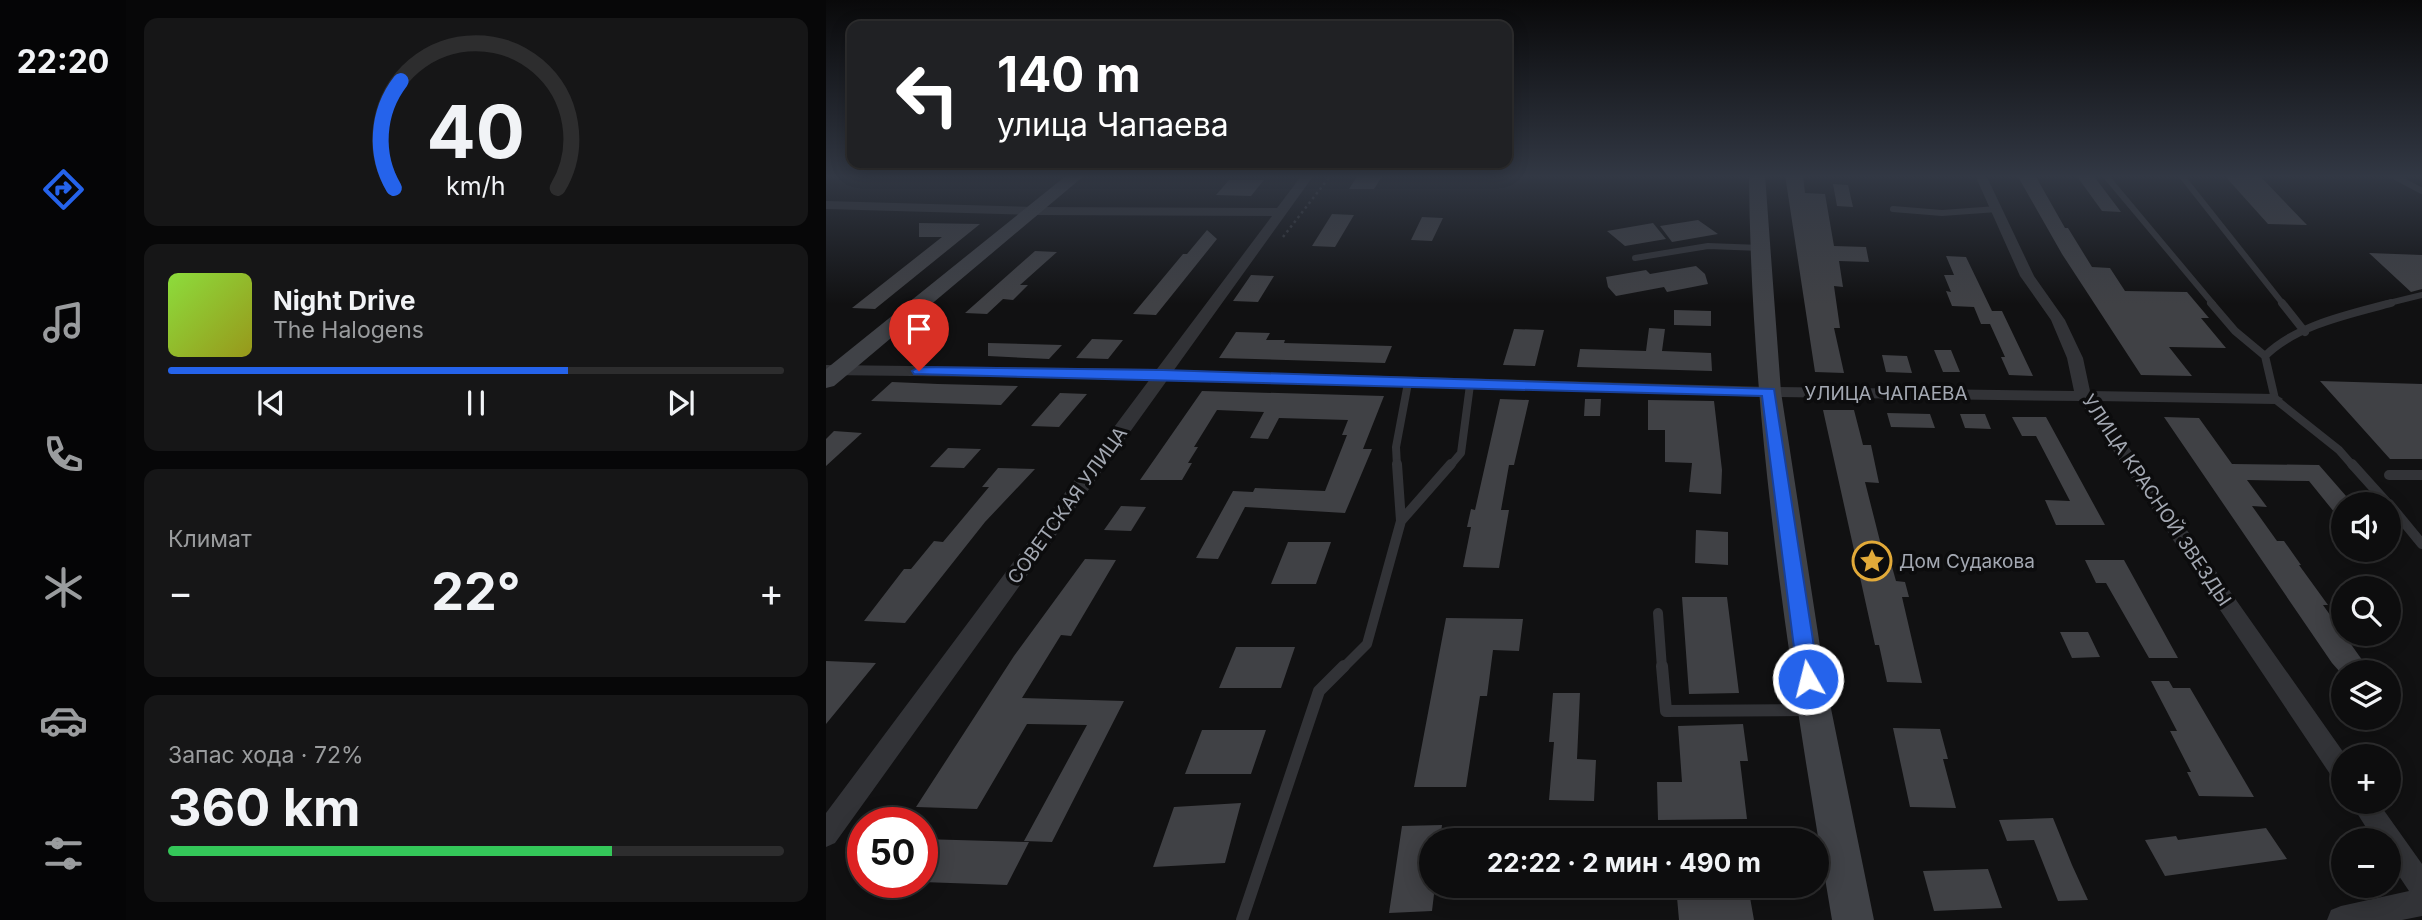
<!DOCTYPE html>
<html lang="ru">
<meta charset="utf-8">
<style>
body{margin:0;font-family:Inter,sans-serif;background:#161617;color:#f1f3f6;height:100vh;display:flex;flex-direction:column;font-size:26px;white-space:nowrap}
*{box-sizing:border-box;margin:0}
p{font-size:23px;color:#9a9c9e}
.icon{flex:none;width:38px;height:38px;fill:none;stroke:currentColor;stroke-width:2;stroke-linecap:round;stroke-linejoin:round}
.map{position:relative;flex:1;overflow:hidden}
.panel{display:flex;flex-direction:column;gap:18px;padding:18px;background:#070708;width:700px}
.panel>*{flex:none}
.banner{position:absolute;left:21px;top:21px;width:665px;height:147px;border-radius:14px;box-shadow:0 4px 18px #0003,0 0 0 2px #2d2d2e;background:#202124;color:#fff;overflow:hidden}
.fabs{position:absolute;left:1505px;top:492px;display:grid;gap:14px}
.fabs a{display:grid;place-items:center;width:70px;height:70px;border-radius:50%;background:#0d0d0e;box-shadow:0 4px 18px #0003,0 0 0 2px #2d2d2e;font-size:35px}
.speed{position:absolute;left:21px;top:807px;display:flex;gap:14px;font-size:35px;font-weight:700;text-align:center}
.speed>*{display:grid;place-content:center;width:91px;height:91px;border-radius:50%;background:#0d0d0e;box-shadow:0 4px 18px #0003,0 0 0 2px #2d2d2e;line-height:1}
.speed .limit{border:10px solid #d22;background:#fff;color:#111}
.pin{position:absolute;display:grid;place-items:center;width:60px;height:60px;color:#fff;margin:-72px -30px;border-radius:50% 50% 50% 0;rotate:-45deg;box-shadow:0 0 7px #0007}
.pin .icon{rotate:45deg}
.me{position:absolute;width:77px;margin:-38px;rotate:352deg;stroke-linejoin:round;filter:drop-shadow(0 0 5px #0008)}
.turn{display:flex;align-items:center;gap:24px;height:147px;padding:0 35px;font-size:32px}
.turn .icon{width:91px;height:91px;stroke-width:2.5}
.turn b{display:block;font-size:49px;line-height:60px}
.big{font-size:52px;font-weight:700;line-height:1.1}
.panel .widget{flex:1;display:flex;flex-direction:column;justify-content:center;gap:10px;min-width:0;padding:0 24px;border-radius:14px;background:#161617}
.panel .dial{align-items:center;gap:0}
.dial svg{height:182px;overflow:visible;fill:none;stroke:#2d2d2e;stroke-width:7;stroke-linecap:round;text-anchor:middle}
.dial text{fill:#f1f3f6;stroke:none}
.song{display:flex;align-items:center;gap:21px}
.cover{width:84px;height:84px;border-radius:10px;background:linear-gradient(135deg,hsl(90 70% 55%),hsl(60 70% 35%))}
.played{height:7px;border-radius:4px;background:linear-gradient(90deg,#2563eb 65%,#2d2d2e 65%)}
.keys{display:flex;justify-content:space-around;direction:ltr}
.heat{display:flex;justify-content:space-between;align-items:center;font-size:38px;direction:ltr}
.charge{height:10px;border-radius:5px;background:linear-gradient(90deg,#34c759 72%,#2d2d2e 0)}
.trip{position:absolute;left:593px;top:828px;width:410px;height:70px;border-radius:35px;background:#0d0d0e;box-shadow:0 4px 18px #0003,0 0 0 2px #2d2d2e;font-weight:700;line-height:70px;text-align:center}
main{display:flex;flex:1;min-height:0}
.tab-bar{display:flex;flex-direction:column;width:126px;justify-content:space-around;align-items:center;background:#050506;color:#9a9c9e}
.tab-bar .icon{width:49px;height:49px}
.tab-bar .current{color:#2563eb}
.tab-bar b{font-size:32px;color:#f1f3f6}
.map>svg:first-child{display:block}
.building{fill:#404145}
.lines{fill:none;stroke-linecap:round;stroke-linejoin:round}
.path{stroke:#383a3e;stroke-width:2.5;stroke-dasharray:2.5 3.5;stroke-linecap:butt}
.lane-far3{stroke:#323337;stroke-width:6}
.lane-far2{stroke:#323337;stroke-width:8}
.lane-far1{stroke:#323337;stroke-width:10}
.lane{stroke:#323337;stroke-width:12}
.street{fill:#323337;fill-rule:evenodd}
.secondary{fill:#404247;fill-rule:evenodd}
.route{fill:#2563eb;stroke:#184099;stroke-width:2}
.labels{text-anchor:middle;stroke-width:7;stroke-linejoin:round;paint-order:stroke}
.street-label{font-size:19px;fill:#a3a8b2;stroke:#0c0c0d}
.poi-label{font-size:19px;fill:#a3a8b2;stroke:#0c0c0d;text-anchor:start}
</style>
<main>
<nav class="tab-bar">
<b>22:20</b>
<svg class="icon current" aria-label="directions" viewBox="0 0 24 24"><path d="M12 3l9 9-9 9-9-9zM9 14v-3h6M13 9l2 2-2 2"/></svg>
<svg class="icon" aria-label="music" viewBox="0 0 24 24"><path d="M9 18V5l10-2v13"/><circle cx="6" cy="18" r="3"/><circle cx="16" cy="16" r="3"/></svg>
<svg class="icon" aria-label="phone" viewBox="0 0 24 24"><path d="M5 4h4l2 5-3 2q2 4 5 5l2-3 5 2v4C11 20 4 13 5 4z"/></svg>
<svg class="icon" aria-label="climate" viewBox="0 0 24 24"><path d="M12 3v18M4 7l16 10M4 17L20 7"/></svg>
<svg class="icon" aria-label="car" viewBox="0 0 24 24"><path d="M5 17H2v-5l4-1 3-4h7l3 4 3 1v5h-3M9 17h6M6 11h13"/><circle cx="7" cy="17" r="2"/><circle cx="17" cy="17" r="2"/></svg>
<svg class="icon" aria-label="filters" viewBox="0 0 24 24"><path d="M4 7h16M4 17h16"/><circle cx="9" cy="7" r="2"/><circle cx="15" cy="17" r="2"/></svg>
</nav>
<section class="panel">
<div class="widget dial"><svg viewBox="0 0 100 80">
<path d="M14 69A42 42 0 1 1 86 69"/>
<path d="M14 69A42 42 0 0 1 17 22" stroke="#2563eb"/>
<text x="50" y="56" font-size="32" font-weight="700">40</text>
<text x="50" y="72" font-size="11">km/h</text>
</svg></div>
<div class="widget">
<div class="song"><i class="cover"></i><div><b>Night Drive</b><p>The Halogens</p></div></div>
<div class="played"></div>
<div class="keys"><svg class="icon" aria-label="previous" viewBox="0 0 24 24"><path d="M18 5L8 12l10 7zM5 5v14"/></svg><svg class="icon" aria-label="pause" viewBox="0 0 24 24"><path d="M8 5v14M16 5v14"/></svg><svg class="icon" aria-label="next" viewBox="0 0 24 24"><path d="M6 5l10 7-10 7zM19 5v14"/></svg></div>
</div>
<div class="widget"><p>Климат</p>
<div class="heat"><a>−</a><b class="big">22°</b><a>+</a></div>
</div>
<div class="widget"><p>Запас хода · 72%</p><b class="big">360 km</b><div class="charge"></div></div>
</section>
<div class="map">
<svg width="1596" height="920" viewBox="0 0 1596 920">
<rect width="100%" height="100%" fill="#111112"/>
<path class="building" d="M532 175H557L548 189H523Z
M959 175H977L979 193 999 194 1008 246 1040 247 1043 262 1013 261 1017 287 1008 286 1014 328H1008L1018 373 989 372Z
M1191 175H1209L1239 228H1242L1266 267 1284 268 1299 291 1361 292 1383 318H1375L1400 348 1343 347 1366 376 1315 375 1236 254Z
M1250 175H1267L1295 212 1276 211Z
M1398 175H1433L1481 225 1442 224Z
M403 180H438L425 196 390 195Z
M1007 184 1022 185 1027 207 1011 206Z
M506 214 528 215 509 247 486 246Z
M596 217 617 218 606 241 585 240Z
M872 220 892 234 846 242 834 226Z
M93 223 154 224 49 309 26 308 116 237H93Z
M827 223 840 239 799 246 781 231Z
M381 230 391 239 330 315 307 314 357 254H361Z
M209 251 231 252 194 285H202L187 300 177 299 161 314 139 313Z
M1543 253 1596 255V289L1585 292Z
M1120 256 1140 257 1166 311H1176L1207 376 1183 375 1175 357H1179L1164 324H1155L1148 307 1126 306 1120 291 1125 292 1118 275H1128Z
M870 266 879 274 882 284 841 292 838 287 790 296 782 287 780 277 820 270 824 274Z
M425 275 448 276 432 302 407 301Z
M848 310 885 311V326L848 325Z
M823 328 839 329 836 351 885 353 886 371 751 367 754 349 820 351Z
M688 329 718 330 709 366 677 365Z
M410 332 444 333 440 340H459L458 343 566 346 559 363 393 358Z
M266 339 297 340 282 359 250 358Z
M162 343 236 345 223 359 162 356Z
M1108 350H1125L1134 372H1117Z
M1056 355 1081 356 1086 373 1060 372Z
M1494 381 1596 384V459H1564Z
M66 382 112 384 192 386 175 405 45 401Z
M376 391 558 396 537 449H546L519 513 419 507 392 559 370 558 407 491 427 492 429 488 499 491 521 435H516L522 420 453 418 442 439 424 438 438 412 391 410 368 447H372L362 463H366L356 480H314Z
M234 393 261 394 233 427 205 426Z
M674 399 703 400 688 465H683L675 510H683L673 568 637 567 645 527H641L645 509 649 510Z
M759 399H775L774 416H758Z
M822 400 888 401 896 470 895 494 863 492 866 463 839 462V430H822Z
M997 410H1028L1037 445H1045L1053 483 1039 482 1056 549H1061L1070 581 1079 582 1083 597H1076L1096 683 1061 682 1053 645H1049Z
M1061 413 1104 414 1109 428 1065 427Z
M1134 414H1159L1165 429 1139 428Z
M1186 417H1220L1279 525H1230L1219 500 1244 501 1210 436H1196Z
M1338 417 1373 418 1406 464 1493 465 1527 504H1517V523L1483 481 1421 480 1441 507 1426 506 1451 541H1458L1475 565H1473L1502 605H1497L1539 664H1534L1539 672H1514L1506 663Z
M8 431 36 433 0 466V439Z
M122 448 155 449 138 468 104 467Z
M172 468 209 469 159 522 79 623 38 621 78 569H85L108 541 117 542 163 487H156Z
M295 506 320 507 305 531 278 530Z
M870 530 902 532V565L869 563Z
M462 542H505L490 584H445Z
M259 559 290 560 245 636 235 635 196 698 298 701 226 842 198 841 261 725 201 724 151 809 90 807 188 656Z
M1259 560H1298L1352 658H1323L1280 583H1270Z
M856 597H901L913 693 863 694Z
M620 618 697 619 693 651 667 650 661 696H654L640 787H588Z
M1234 632H1262L1274 657 1246 658Z
M410 647H469L455 688H393Z
M0 661 50 663 0 724Z
M1325 681H1343L1347 688H1364L1428 797 1373 796 1361 772H1365L1344 731H1351Z
M727 693H754L751 759 770 760 768 801 723 800 728 742H723Z
M917 724 922 761H914L921 819 832 820 831 782H856L852 726Z
M1067 728 1114 729 1122 759H1117L1130 808 1084 807Z
M376 730H440L425 774H359Z
M415 803 399 863 327 867 348 807Z
M1227 818 1246 865 1262 900 1232 901 1208 840 1181 841 1173 820Z
M616 825 614 840H606V886H609L606 911 563 913 576 826Z
M1440 828 1461 859 1339 876 1319 840 1350 836 1352 840Z
M96 839 203 842 181 885 96 882Z
M1162 869 1176 908 1108 911 1097 871Z
M850 886H922L928 920H853Z"/>
<g class="lines">
<path class="path" d="M457 237 505 175"/>
<path class="lane-far3" d="M1279 175 1387 304
M1355 175 1457 304
M1566 175 1596 191
M1067 209 1116 213 1171 209
M809 258 882 246 935 248
M1559 304 1596 295"/>
<path class="lane-far2" d="M1385 303 1409 331 1439 356
M1456 303 1479 332
M571 466 570 447 582 383
M624 466 635 453 644 385
M1527 466 1513 450 1449 399 1439 356C1470 325 1524 314 1565 303"/>
<path class="lane-far1" d="M1526 464 1562 504
M1563 475H1596
M1563 504 1596 544
M575 521 625 464
M832 613 836 668
M517 668 541 644 575 521 571 464"/>
<path class="lane" d="M836 666 840 711 983 710
M416 920 493 691 518 666"/>
<path class="street" d="M476 175H488L348 370 943 387 1248 391 1241 358 1225 320 1194 276 1149 175H1160L1208 276 1239 320 1257 358 1264 391 1449 394 1457 399 1449 404 1270 401 1520 756H1517V783L1508 780 1254 401 943 397 342 379 9 843 0 847V813L324 379 0 375V365L331 369 446 216 209 215 0 209V201L209 207 451 208Z
M1524 802H1552L1596 864V916L1576 920H1501L1505 910 1515 906 1583 891 1563 861V840H1548Z"/>
<path class="secondary" d="M241 175H259L8 386 0 388V369Z
M923 175H939L955 392 999 679 1048 920H1006C964 673 925 426 923 175Z"/>
</g>
<linearGradient id="sky" x2="0" y2="1"><stop stop-color="#09090a"/><stop offset="0.58" stop-color="#323844"/><stop offset="1" stop-color="#323844" stop-opacity="0"/></linearGradient>
<rect width="1596" height="304" fill="url(#sky)"/>
<path class="route" d="M93 367 337 370 948 389 993 679 990 685 982 688 975 685 972 679 936 396 88 374 86 371Z"/>
<defs>
<symbol id="sight-ring" viewBox="-11 -11 22 22"><circle r="9.5" fill="#0c0c0d" stroke="#e2aa39" stroke-width="1.5"/><path d="M0-6L1.8-2.2L6-1.7L2.9 1.2L3.7 5.4L0 3.3L-3.7 5.4L-2.9 1.2L-6-1.7L-1.8-2.2Z" fill="#e2aa39"/></symbol>
</defs>
<g fill-rule="evenodd">
<use href="#sight-ring" x="1024" y="539" width="44" height="44"/>
</g>
<g class="labels">
<g class="street-label">
<text x="1060" y="400">УЛИЦА ЧАПАЕВА</text>
<text transform="translate(1331 500) rotate(56)" y="7">УЛИЦА КРАСНОЙ ЗВЕЗДЫ</text>
<text transform="translate(241 505) rotate(-54)" y="7">СОВЕТСКАЯ УЛИЦА</text>
</g>
<g class="poi-label">
<text x="1073" y="568">Дом Судакова</text>
</g>
</g>
</svg>
<div class="fabs">
<a><svg class="icon" aria-label="sound" viewBox="0 0 24 24"><path d="M4 9h4l5-4v14l-5-4H4zM17 9q2 3 0 6"/></svg></a>
<a><svg class="icon" aria-label="search" viewBox="0 0 24 24"><circle cx="10" cy="10" r="6"/><path d="M15 15l6 6"/></svg></a>
<a><svg class="icon" aria-label="layers" viewBox="0 0 24 24"><path d="M12 4l9 5-9 5-9-5zM3 14l9 5 9-5"/></svg></a>
<a>+</a>
<a>−</a>
</div>
<div class="speed"><div class="limit">50</div></div>
<div class="pin" style="left:93px;top:371px;background:#d93025"><svg class="icon" aria-label="arrive" viewBox="0 0 24 24"><path d="M6 21V4h12l-3 4 3 4H6"/></svg></div>
<svg class="me" style="left:982px;top:679px" viewBox="-20 -20 40 40"><circle r="17" fill="#2563eb" stroke="#fff" stroke-width="3"/><path d="M0-11L8 9 0 5-8 9z" fill="#fff"/></svg>
<div class="trip">22:22 · 2 мин · 490 m</div>
<div class="banner">
<div class="turn"><svg class="icon" aria-label="left" viewBox="0 0 24 24"><path d="M17 20v-9H6M10 6l-5 5 5 5"/></svg><div><b>140 m</b>улица Чапаева</div></div>
</div>
</div>
</main>
